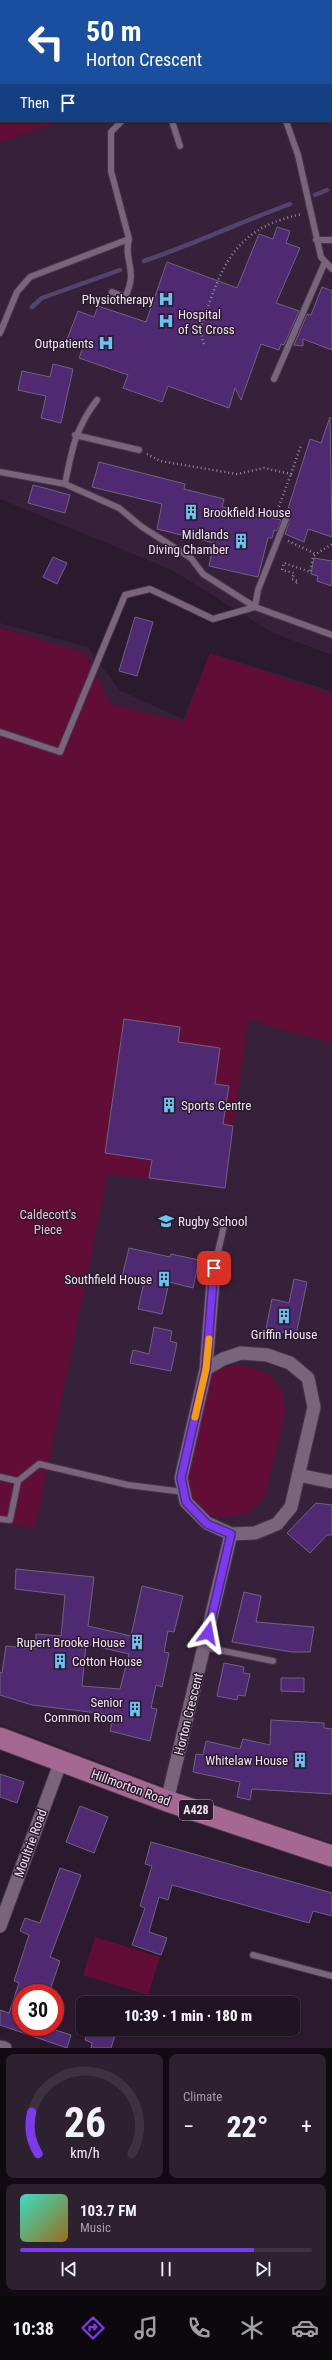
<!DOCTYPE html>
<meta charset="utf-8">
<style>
body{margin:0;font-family:"Roboto Condensed",sans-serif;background:#2d202f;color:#f1f3f6;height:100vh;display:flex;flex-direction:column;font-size:15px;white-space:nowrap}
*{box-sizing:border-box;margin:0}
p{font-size:13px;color:#a29ea5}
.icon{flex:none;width:22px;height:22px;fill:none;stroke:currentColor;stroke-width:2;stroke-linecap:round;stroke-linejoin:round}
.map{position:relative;height:2048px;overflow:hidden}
.side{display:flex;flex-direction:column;gap:6px;padding:6px;background:#120a13;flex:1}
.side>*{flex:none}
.banner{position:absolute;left:0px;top:0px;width:332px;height:122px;box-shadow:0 1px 3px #0004,0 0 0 1px #3d3240;background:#1a4fa0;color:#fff;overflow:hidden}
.speed{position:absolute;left:12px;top:1984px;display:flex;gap:8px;font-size:20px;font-weight:700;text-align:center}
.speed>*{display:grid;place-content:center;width:52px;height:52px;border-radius:50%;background:#201322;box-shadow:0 1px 3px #0004,0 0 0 1px #3d3240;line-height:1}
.speed .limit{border:6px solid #d22;background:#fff;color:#111}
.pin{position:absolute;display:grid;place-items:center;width:34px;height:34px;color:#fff;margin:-17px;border-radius:8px;box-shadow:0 2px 6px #0006}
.me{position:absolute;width:44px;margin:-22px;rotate:13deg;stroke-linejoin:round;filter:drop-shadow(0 0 3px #0008)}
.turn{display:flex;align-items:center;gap:14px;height:84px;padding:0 20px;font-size:18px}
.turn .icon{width:52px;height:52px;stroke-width:2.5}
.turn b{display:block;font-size:28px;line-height:34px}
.then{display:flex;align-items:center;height:38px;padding:0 20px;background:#0003;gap:8px;font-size:15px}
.big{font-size:30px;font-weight:800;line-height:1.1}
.side .widget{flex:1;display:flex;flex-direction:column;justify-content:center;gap:6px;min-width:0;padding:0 14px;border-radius:8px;background:#2d202f}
.side .dial{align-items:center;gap:0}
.dial svg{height:104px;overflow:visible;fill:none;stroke:#3d3240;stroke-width:7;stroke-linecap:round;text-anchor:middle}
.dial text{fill:#f1f3f6;stroke:none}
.song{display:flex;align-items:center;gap:12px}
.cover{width:48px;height:48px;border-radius:6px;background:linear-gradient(135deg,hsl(170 70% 55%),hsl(40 70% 35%))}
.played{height:4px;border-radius:2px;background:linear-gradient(90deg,#7c3aed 80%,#3d3240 80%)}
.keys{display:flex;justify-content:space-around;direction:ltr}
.heat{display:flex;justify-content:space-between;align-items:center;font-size:22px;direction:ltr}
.side .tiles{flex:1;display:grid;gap:6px;grid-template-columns:1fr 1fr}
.widget:last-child{grid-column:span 2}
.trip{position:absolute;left:76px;top:1996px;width:224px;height:40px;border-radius:8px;background:#201322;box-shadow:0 1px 3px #0004,0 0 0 1px #3d3240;font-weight:800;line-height:40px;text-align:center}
.tabs{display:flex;height:64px;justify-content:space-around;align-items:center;background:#0d080e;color:#a29ea5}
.tabs .icon{width:28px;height:28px}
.tabs .active{color:#7c3aed}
.tabs b{font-size:18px;color:#f1f3f6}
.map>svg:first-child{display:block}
.built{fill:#37203a}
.green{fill:#620d35}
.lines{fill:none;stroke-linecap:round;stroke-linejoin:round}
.stream{stroke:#53446e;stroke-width:4.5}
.building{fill:#4f2a73;stroke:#6f637f;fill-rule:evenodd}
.service-casing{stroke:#443546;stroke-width:8}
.minor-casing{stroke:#443546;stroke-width:15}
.trunk-casing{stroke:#443546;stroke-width:23}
.path{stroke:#988899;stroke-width:2.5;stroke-dasharray:1 3;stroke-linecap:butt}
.service{stroke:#79647c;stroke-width:6}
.minor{stroke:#79647c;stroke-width:13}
.trunk{stroke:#a46892;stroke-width:21}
.route-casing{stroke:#51269a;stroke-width:10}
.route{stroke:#7c3aed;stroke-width:7}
.slow{stroke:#f59e0b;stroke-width:7}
.labels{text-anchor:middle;stroke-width:3;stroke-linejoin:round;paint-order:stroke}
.shield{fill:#2b192d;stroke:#b6a7b7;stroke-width:1}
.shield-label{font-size:12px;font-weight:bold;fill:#f1e4f2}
.poi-label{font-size:13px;fill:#f1e4f2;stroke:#2b192d;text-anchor:end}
.park-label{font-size:13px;fill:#f1becd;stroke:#2b192d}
.street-label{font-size:13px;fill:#f1e4f2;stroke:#2b192d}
</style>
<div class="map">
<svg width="332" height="2048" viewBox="0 0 332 2048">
<rect width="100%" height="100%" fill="#2b192d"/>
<path class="built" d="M331 27H332V655L271 632 172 570 0 499V143L62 121H331Z
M0 623 88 647 119 690 183 719 210 653 332 691V1843L210 1804 0 1724Z"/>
<path class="green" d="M0 0H332V27L331 1H1V121H62L0 143Z
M0 628 85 653 111 704 184 722 210 653 332 694V1044L248 1019 225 1188 108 1174 35 1529 0 1521Z
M245 1365 270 1375 283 1393 285 1414 265 1497 249 1513 232 1517 209 1516 179 1493 176 1471 196 1389 208 1373 225 1366Z
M95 1937 160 1957 148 1995 83 1975Z"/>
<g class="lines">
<path class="stream" d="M315 195 327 190
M144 261C194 244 241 222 290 204
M32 307 42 298 120 270"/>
</g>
<path class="building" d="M277 227 290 231 286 243 300 248 276 303 299 311 284 345 281 344 279 350 261 344 241 400 235 388 229 408 168 386 162 402 123 388 128 375 79 358 83 348 66 342 78 311 94 317 98 306 146 322 167 262 237 288 259 234 273 239Z
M322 287 332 291V350L303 339V346L294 345 307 314 311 315Z
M53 364 73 369 61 423 41 418 46 396 18 390 22 371 50 377Z
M330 417 332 537 308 529 304 542 285 534 290 519 286 515 310 439 321 443Z
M99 462 185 484 184 489 224 499 222 507 281 520 277 531 274 530 272 538H268L258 577 209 566 214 543 157 529 162 504 92 487Z
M33 485 70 495 65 513 28 503Z
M53 557 67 563 57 584 43 577Z
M314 558 332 561V586L317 581 318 576 311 574Z
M135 617 153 622 137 676 119 671Z
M124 1019 180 1027 178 1042 220 1048 215 1084 229 1086 223 1124 233 1126 225 1188 149 1178 152 1160 105 1153Z
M129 1248 170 1257 171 1254 199 1260 193 1288 169 1282 162 1314 138 1309 144 1282 122 1277Z
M294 1279 307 1282 296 1335 266 1329 272 1299 289 1303Z
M154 1327 172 1331 170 1341 177 1343 171 1371 130 1363 133 1350 149 1354Z
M316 1503 332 1505V1535H327L310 1553 287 1533Z
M16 1569 94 1577 88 1626 131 1636 142 1586 183 1596 174 1632 168 1631 164 1652 169 1653 162 1687 156 1685 151 1708 157 1709 150 1741 110 1731 114 1715 32 1705 0 1695V1672L2 1673 6 1646 36 1649V1634L61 1636 65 1595 15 1589ZM86 1644 129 1654 120 1689 82 1686Z
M244 1592 261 1596 256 1622 314 1627 310 1652H292L232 1642Z
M224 1663 244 1667 243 1673 250 1674 245 1696 238 1695 237 1700 217 1696Z
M281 1678H304V1692L281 1691Z
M271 1720 324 1723V1728L332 1729V1794L252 1789 250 1800 237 1797 240 1782 193 1772 196 1754 203 1755 206 1741 240 1749 243 1739 270 1745Z
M0 1774 24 1782 17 1803 0 1797Z
M80 1806 108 1817 94 1853 66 1842Z
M151 1842 332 1893V1916L313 1911 309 1923 172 1885 168 1900 159 1897 149 1932 167 1938 161 1955 132 1945 145 1908 140 1906 152 1866 145 1864Z
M60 1868 81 1875 50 1957 60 1961 49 1993H21V2027H46L71 2035 67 2048 0 2025V2010L9 2013 19 1983 14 1981 29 1935 20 1931 25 1918 40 1923Z
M89 2029H117L111 2048H91L92 2043 85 2040Z"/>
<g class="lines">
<defs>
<path id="service" d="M331 68H332
M172 121 180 146
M286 121 298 155 321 257 332 269
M316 240H332
M112 292 125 297C139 269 123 263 129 239L111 171V132L122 121
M0 333 17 292 30 277 129 239
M274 379 325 262
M75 435 139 450
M0 472 65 484 119 508 142 527 191 558 203 574 255 607 332 635
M65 484C72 449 75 429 97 400
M255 607 258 590 286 519
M0 732 60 752 125 595 150 589 213 619 255 607
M214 1269 224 1226
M0 1477 18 1481
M0 1519 10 1520 18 1481 39 1464 128 1485 184 1492
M204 1647 273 1661
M253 1955 332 1976"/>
<path id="minor" d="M241 1353 267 1355 290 1363 308 1378 314 1407 291 1507 277 1524 255 1533 231 1534 207 1523 186 1502 181 1478 206 1369 223 1359Z
M206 1369 214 1269
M298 1475 332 1482
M167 1801 231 1534
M0 1926 61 1761
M0 2047 5 2048"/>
<path id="trunk" d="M0 1738 167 1801 332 1856"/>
</defs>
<use href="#service" class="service-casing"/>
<use href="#minor" class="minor-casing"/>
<use href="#trunk" class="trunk-casing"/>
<path class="path" d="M204 344C197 326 204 318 210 301 228 250 247 226 302 214
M147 454 160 461 237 474 264 468 291 474 301 445
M276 514 291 474
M288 541 316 554
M296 583 298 581 292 579 294 573 282 570 284 563 310 572 313 556 332 544"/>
<use href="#service" class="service"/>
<use href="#minor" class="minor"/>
<use href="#trunk" class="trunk"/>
</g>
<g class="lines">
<defs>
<path id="route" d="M208 1633 231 1534 207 1524 186 1502 181 1478 206 1369 214 1268"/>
</defs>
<use href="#route" class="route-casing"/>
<use href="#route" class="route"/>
<path class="slow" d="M195 1417 206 1369 209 1339"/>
</g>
<defs>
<symbol id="hospital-bare" viewBox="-9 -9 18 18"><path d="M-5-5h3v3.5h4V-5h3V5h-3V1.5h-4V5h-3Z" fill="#69c4f1" stroke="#2b192d" stroke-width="2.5" paint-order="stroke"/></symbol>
<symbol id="building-bare" viewBox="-9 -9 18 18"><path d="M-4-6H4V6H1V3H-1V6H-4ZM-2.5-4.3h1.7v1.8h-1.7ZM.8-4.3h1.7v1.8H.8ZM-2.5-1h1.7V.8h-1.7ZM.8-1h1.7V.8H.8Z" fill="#69c4f1" stroke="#2b192d" stroke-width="2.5" paint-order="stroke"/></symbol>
<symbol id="school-bare" viewBox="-9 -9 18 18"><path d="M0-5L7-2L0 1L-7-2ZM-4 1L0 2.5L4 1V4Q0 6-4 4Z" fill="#69c4f1" stroke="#2b192d" stroke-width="2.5" paint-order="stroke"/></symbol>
</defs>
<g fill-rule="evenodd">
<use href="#hospital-bare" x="155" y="288" width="22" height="22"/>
<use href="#hospital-bare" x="155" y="310" width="22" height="22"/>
<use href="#hospital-bare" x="95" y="332" width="22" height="22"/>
<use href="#building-bare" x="180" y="501" width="22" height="22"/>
<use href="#building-bare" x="230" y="530" width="22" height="22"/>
<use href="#building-bare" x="158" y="1094" width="22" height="22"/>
<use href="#school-bare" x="155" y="1210" width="22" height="22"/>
<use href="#building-bare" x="153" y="1268" width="22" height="22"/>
<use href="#building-bare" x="273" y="1305" width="22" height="22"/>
<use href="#building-bare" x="126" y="1631" width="22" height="22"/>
<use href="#building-bare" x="49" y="1650" width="22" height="22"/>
<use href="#building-bare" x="124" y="1698" width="22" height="22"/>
<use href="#building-bare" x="289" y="1749" width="22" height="22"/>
</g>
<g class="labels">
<rect class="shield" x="179" y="1800" width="34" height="20" rx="3"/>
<g class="shield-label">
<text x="196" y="1814">A428</text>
</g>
<g class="poi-label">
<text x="154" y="304">Physiotherapy</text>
<text x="178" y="319" text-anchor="start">Hospital<tspan x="178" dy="15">of St Cross</tspan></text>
<text x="94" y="348">Outpatients</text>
<text x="203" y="517" text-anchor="start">Brookfield House</text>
<text x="229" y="539">Midlands<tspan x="229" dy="15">Diving Chamber</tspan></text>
<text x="181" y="1110" text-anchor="start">Sports Centre</text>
<text x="178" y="1226" text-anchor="start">Rugby School</text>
<text x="152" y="1284">Southfield House</text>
<text x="284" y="1339" text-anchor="middle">Griffin House</text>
<text x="125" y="1647">Rupert Brooke House</text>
<text x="72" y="1666" text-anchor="start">Cotton House</text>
<text x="123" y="1707">Senior<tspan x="123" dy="15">Common Room</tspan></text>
<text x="288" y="1765">Whitelaw House</text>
</g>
<g class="park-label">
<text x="48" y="1219">Caldecott's<tspan x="48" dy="15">Piece</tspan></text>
</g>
<g class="street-label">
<text transform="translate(188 1714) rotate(-76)" y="5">Horton Crescent</text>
<text transform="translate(131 1787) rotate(20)" y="5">Hillmorton Road</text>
<text transform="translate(30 1843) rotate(-70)" y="5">Moultrie Road</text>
</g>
</g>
</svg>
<div class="speed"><div class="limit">30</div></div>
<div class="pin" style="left:214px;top:1268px;background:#d93025"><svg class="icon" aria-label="arrive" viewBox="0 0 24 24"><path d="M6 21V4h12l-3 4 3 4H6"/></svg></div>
<svg class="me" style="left:208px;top:1633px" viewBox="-20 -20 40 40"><path d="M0-17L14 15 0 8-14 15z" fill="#7c3aed" stroke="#fff" stroke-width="4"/></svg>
<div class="trip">10:39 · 1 min · 180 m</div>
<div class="banner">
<div class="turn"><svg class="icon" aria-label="left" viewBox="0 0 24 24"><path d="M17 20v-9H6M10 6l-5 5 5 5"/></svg><div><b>50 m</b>Horton Crescent</div></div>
<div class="then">Then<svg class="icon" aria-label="arrive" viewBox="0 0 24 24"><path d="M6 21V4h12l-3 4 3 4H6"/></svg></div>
</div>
</div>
<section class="side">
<div class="tiles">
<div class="widget dial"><svg viewBox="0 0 100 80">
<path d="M14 69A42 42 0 1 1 86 69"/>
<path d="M14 69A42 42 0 0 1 9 37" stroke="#7c3aed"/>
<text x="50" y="56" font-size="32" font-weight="700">26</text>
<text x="50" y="72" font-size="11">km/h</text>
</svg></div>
<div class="widget"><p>Climate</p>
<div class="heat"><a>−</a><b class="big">22°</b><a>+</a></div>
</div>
<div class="widget">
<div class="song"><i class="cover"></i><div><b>103.7 FM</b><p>Music</p></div></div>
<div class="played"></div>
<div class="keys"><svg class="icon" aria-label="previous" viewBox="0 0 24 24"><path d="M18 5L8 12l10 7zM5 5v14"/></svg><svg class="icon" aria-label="pause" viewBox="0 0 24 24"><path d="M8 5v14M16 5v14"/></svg><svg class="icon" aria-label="next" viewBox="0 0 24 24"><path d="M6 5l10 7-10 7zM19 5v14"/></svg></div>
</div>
</div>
</section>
<nav class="tabs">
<b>10:38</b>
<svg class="icon active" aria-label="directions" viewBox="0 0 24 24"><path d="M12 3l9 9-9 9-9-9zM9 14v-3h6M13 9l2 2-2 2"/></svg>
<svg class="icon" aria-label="music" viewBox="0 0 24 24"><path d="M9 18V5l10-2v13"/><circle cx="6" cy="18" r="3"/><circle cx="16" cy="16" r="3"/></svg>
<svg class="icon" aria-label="phone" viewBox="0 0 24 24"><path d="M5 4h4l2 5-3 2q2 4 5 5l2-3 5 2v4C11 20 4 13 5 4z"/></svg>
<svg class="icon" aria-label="climate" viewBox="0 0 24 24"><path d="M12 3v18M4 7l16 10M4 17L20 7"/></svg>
<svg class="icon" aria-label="car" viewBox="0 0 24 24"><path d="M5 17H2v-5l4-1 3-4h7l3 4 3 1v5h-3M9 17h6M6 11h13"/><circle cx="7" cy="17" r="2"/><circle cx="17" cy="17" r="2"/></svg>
</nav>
